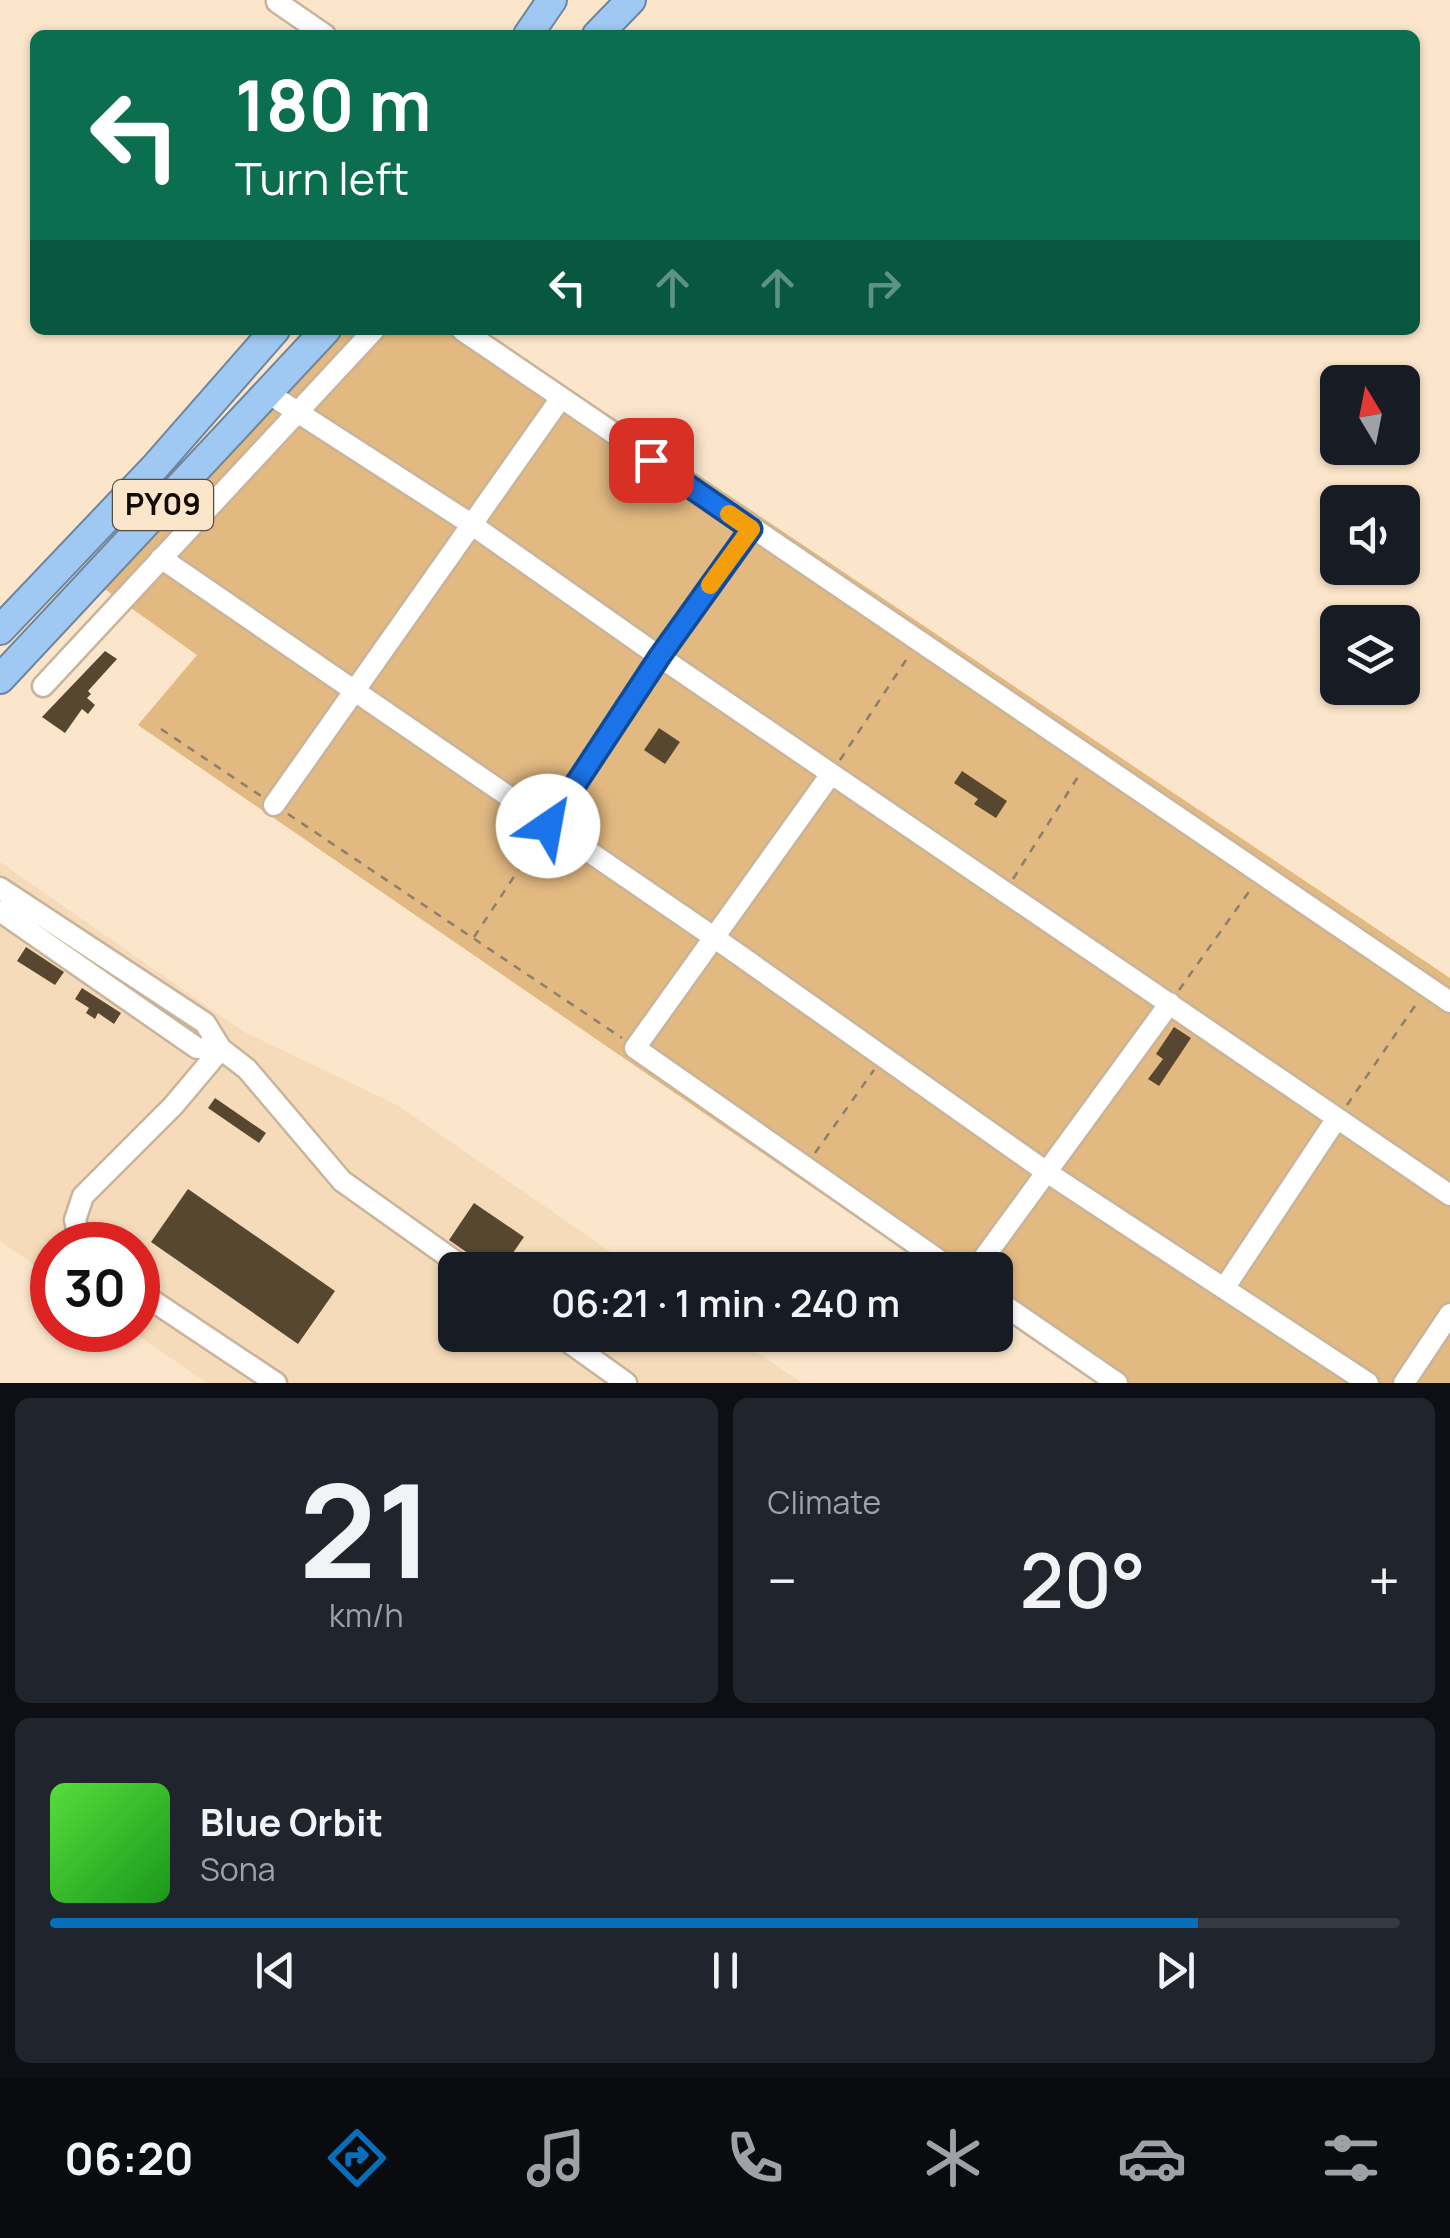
<!DOCTYPE html>
<meta charset="utf-8">
<style>
body{margin:0;font-family:Manrope,sans-serif;background:#20242c;color:#f1f3f6;height:100vh;display:flex;flex-direction:column;font-size:38px;white-space:nowrap}
*{box-sizing:border-box;margin:0}
p{font-size:32px;color:#9ea1a6}
.icon{flex:none;width:55px;height:55px;fill:none;stroke:currentColor;stroke-width:2;stroke-linecap:round;stroke-linejoin:round}
.map{position:relative;height:1383px;overflow:hidden}
.side{display:flex;flex-direction:column;gap:15px;padding:15px;background:#0d0f14;flex:1}
.side>*{flex:none}
.banner{position:absolute;left:30px;top:30px;width:1390px;height:305px;border-radius:15px;box-shadow:0 2px 8px #0004;background:#0b6e4f;color:#fff;overflow:hidden}
.needle{width:65px;rotate:350deg}
.buttons{position:absolute;left:1320px;top:365px;display:grid;gap:20px}
.buttons a{display:grid;place-items:center;width:100px;height:100px;border-radius:15px;background:#171b24;box-shadow:0 2px 8px #0004;font-size:50px}
.speed{position:absolute;left:30px;top:1222px;display:flex;gap:20px;font-size:50px;font-weight:700;text-align:center}
.speed>*{display:grid;place-content:center;width:130px;height:130px;border-radius:50%;background:#171b24;box-shadow:0 2px 8px #0004;line-height:1}
.speed .limit{border:15px solid #d22;background:#fff;color:#111}
.pin{position:absolute;display:grid;place-items:center;width:85px;height:85px;color:#fff;margin:-42px;border-radius:20px;box-shadow:0 5px 15px #0006}
.me{position:absolute;width:110px;margin:-55px;rotate:33deg;stroke-linejoin:round;filter:drop-shadow(0 0 8px #0008)}
.turn{display:flex;align-items:center;gap:35px;height:210px;padding:0 40px;font-size:45px}
.turn .icon{width:130px;height:130px;stroke-width:2.5}
.turn b{display:block;font-size:70px;line-height:85px}
.lanes{display:flex;align-items:center;height:95px;padding:0 40px;background:#0003;justify-content:center;gap:50px;direction:ltr}
.lanes .off{opacity:.35}
.big{font-size:75px;font-weight:600;line-height:1.1}
.side .widget{flex:1;display:flex;flex-direction:column;justify-content:center;gap:15px;min-width:0;padding:0 35px;border-radius:15px;background:#20242c}
.side .dial{align-items:center;gap:0}
.dial b{font-size:130px;line-height:1}
.song{display:flex;align-items:center;gap:30px}
.cover{width:120px;height:120px;border-radius:15px;background:linear-gradient(135deg,hsl(110 70% 55%),hsl(120 70% 35%))}
.played{height:10px;border-radius:5px;background:linear-gradient(90deg,#076fba 85%,#363941 85%)}
.keys{display:flex;justify-content:space-around;direction:ltr}
.heat{display:flex;justify-content:space-between;align-items:center;font-size:55px;direction:ltr}
.side .tiles{flex:1;display:grid;gap:15px;grid-template-columns:1fr 1fr}
.widget:last-child{grid-column:span 2}
.trip{position:absolute;left:438px;top:1252px;width:575px;height:100px;border-radius:15px;background:#171b24;box-shadow:0 2px 8px #0004;font-weight:600;line-height:100px;text-align:center}
.dock{display:flex;height:160px;justify-content:space-around;align-items:center;background:#090b0e;color:#9ea1a6}
.dock .icon{width:70px;height:70px}
.dock .active{color:#076fba}
.dock b{font-size:45px;color:#f1f3f6}
.map>svg:first-child{display:block}
.built{fill:#f5dbb9}
.green{fill:#e3b982}
.building{fill:#584730}
.lines{fill:none;stroke-linecap:round;stroke-linejoin:round}
.minor-casing{stroke:#c8b49a;stroke-width:25}
.highway-casing{stroke:#6d869e;stroke-width:32}
.path{stroke:#8d7f6d;stroke-width:2.5;stroke-dasharray:8 8;stroke-linecap:butt}
.minor{stroke:#fff;stroke-width:20}
.highway{stroke:#9fc8f2;stroke-width:28}
.route-casing{stroke:#114b97;stroke-width:25}
.route{stroke:#1a73e8;stroke-width:18}
.slow{stroke:#f59e0b;stroke-width:18}
.labels{text-anchor:middle;stroke-width:10;stroke-linejoin:round;paint-order:stroke}
.shield{fill:#fbe6cb;stroke:#574d3f;stroke-width:2.5}
.shield-label{font-size:30px;font-weight:bold;fill:#110b03}
</style>
<div class="map">
<svg width="1450" height="1383" viewBox="0 0 1450 1383">
<rect width="100%" height="100%" fill="#fbe6cb"/>
<path class="built" d="M0 862 244 1032 397 1105 637 1270H455V1335H732L802 1383H207L130 1330H138V1245H52V1277L0 1241Z"/>
<path class="green" d="M336 330H482L1450 978V1383H1098L995 1313V1270H933L138 725 197 655 103 588Z"/>
<path class="building" d="M105 651 117 659 88 691 91 694 87 698 95 705 88 714 82 709 65 733 42 717Z
M659 728 680 742 665 764 644 750Z
M962 771 1007 801 996 818 974 804 978 799 954 783Z
M26 947 64 972 55 985 17 961Z
M82 988 121 1013 114 1024 98 1013 95 1019 86 1013 89 1008 75 999Z
M1174 1027 1191 1038 1159 1086 1148 1079 1163 1059 1156 1054Z
M215 1098 266 1133 259 1143 208 1108Z
M188 1189 335 1291 298 1344 151 1242Z
M474 1203 524 1237 501 1270H492L449 1240Z"/>
<g class="lines">
<defs>
<path id="minor" d="M277 2 325 35
M462 330 1450 1002
M268 393 471 524 660 657 1450 1195
M161 558 715 938 1045 1171 1368 1383
M43 686 374 330
M831 774 635 1048 953 1270
M274 805 561 398
M548 826 660 657 751 529
M0 888 205 1023 221 1049 247 1069 342 1181 467 1270
M0 911 197 1048 221 1049
M81 1245 75 1220 83 1196 173 1106 221 1049
M975 1270 1170 1003
M1225 1287 1337 1118
M138 1291 276 1383
M995 1299 1117 1383
M559 1335 626 1383
M1404 1383 1450 1314"/>
<path id="highway" d="M528 35 552 0
M597 35 631 0
M0 630 155 467 275 330
M0 679 326 330"/>
</defs>
<use href="#minor" class="minor-casing"/>
<use href="#highway" class="highway-casing"/>
<path class="path" d="M161 729 261 796
M840 760 910 654
M288 814 622 1038
M1013 879 1081 772
M474 937 539 839
M1179 990 1253 886
M1347 1105 1419 1000
M815 1153 874 1070"/>
<use href="#minor" class="minor"/>
<use href="#highway" class="highway"/>
</g>
<g class="lines">
<defs>
<path id="route" d="M548 826 660 656 751 529 651 460"/>
</defs>
<use href="#route" class="route-casing"/>
<use href="#route" class="route"/>
<path class="slow" d="M710 585 751 529 729 514"/>
</g>
<g class="labels">
<rect class="shield" x="113" y="480" width="100" height="50" rx="8"/>
<g class="shield-label">
<text x="163" y="515">PY09</text>
</g>
</g>
</svg>
<div class="buttons">
<a><svg class="needle" viewBox="-14 -14 28 28"><path d="M0-13l5 13h-10z" fill="#e53935"/><path d="M0 13l5-13h-10z" fill="#9ea1a6"/></svg></a>
<a><svg class="icon" aria-label="sound" viewBox="0 0 24 24"><path d="M4 9h4l5-4v14l-5-4H4zM17 9q2 3 0 6"/></svg></a>
<a><svg class="icon" aria-label="layers" viewBox="0 0 24 24"><path d="M12 4l9 5-9 5-9-5zM3 14l9 5 9-5"/></svg></a>
</div>
<div class="speed"><div class="limit">30</div></div>
<div class="pin" style="left:651px;top:460px;background:#d93025"><svg class="icon" aria-label="arrive" viewBox="0 0 24 24"><path d="M6 21V4h12l-3 4 3 4H6"/></svg></div>
<svg class="me" style="left:548px;top:826px" viewBox="-20 -20 40 40"><circle r="19" fill="#fff"/><path d="M0-13L10 11 0 6-10 11z" fill="#1a73e8"/></svg>
<div class="trip">06:21 · 1 min · 240 m</div>
<div class="banner">
<div class="turn"><svg class="icon" aria-label="left" viewBox="0 0 24 24"><path d="M17 20v-9H6M10 6l-5 5 5 5"/></svg><div><b>180 m</b>Turn left</div></div>
<div class="lanes"><svg class="icon" aria-label="left" viewBox="0 0 24 24"><path d="M17 20v-9H6M10 6l-5 5 5 5"/></svg><svg class="icon off" aria-label="ahead" viewBox="0 0 24 24"><path d="M12 20V5M6 11l6-6 6 6"/></svg><svg class="icon off" aria-label="ahead" viewBox="0 0 24 24"><path d="M12 20V5M6 11l6-6 6 6"/></svg><svg class="icon off" aria-label="right" viewBox="0 0 24 24"><path d="M7 20v-9h11M14 6l5 5-5 5"/></svg></div>
</div>
</div>
<section class="side">
<div class="tiles">
<div class="widget dial"><b>21</b><p>km/h</p></div>
<div class="widget"><p>Climate</p>
<div class="heat"><a>−</a><b class="big">20°</b><a>+</a></div>
</div>
<div class="widget">
<div class="song"><i class="cover"></i><div><b>Blue Orbit</b><p>Sona</p></div></div>
<div class="played"></div>
<div class="keys"><svg class="icon" aria-label="previous" viewBox="0 0 24 24"><path d="M18 5L8 12l10 7zM5 5v14"/></svg><svg class="icon" aria-label="pause" viewBox="0 0 24 24"><path d="M8 5v14M16 5v14"/></svg><svg class="icon" aria-label="next" viewBox="0 0 24 24"><path d="M6 5l10 7-10 7zM19 5v14"/></svg></div>
</div>
</div>
</section>
<nav class="dock">
<b>06:20</b>
<svg class="icon active" aria-label="directions" viewBox="0 0 24 24"><path d="M12 3l9 9-9 9-9-9zM9 14v-3h6M13 9l2 2-2 2"/></svg>
<svg class="icon" aria-label="music" viewBox="0 0 24 24"><path d="M9 18V5l10-2v13"/><circle cx="6" cy="18" r="3"/><circle cx="16" cy="16" r="3"/></svg>
<svg class="icon" aria-label="phone" viewBox="0 0 24 24"><path d="M5 4h4l2 5-3 2q2 4 5 5l2-3 5 2v4C11 20 4 13 5 4z"/></svg>
<svg class="icon" aria-label="climate" viewBox="0 0 24 24"><path d="M12 3v18M4 7l16 10M4 17L20 7"/></svg>
<svg class="icon" aria-label="car" viewBox="0 0 24 24"><path d="M5 17H2v-5l4-1 3-4h7l3 4 3 1v5h-3M9 17h6M6 11h13"/><circle cx="7" cy="17" r="2"/><circle cx="17" cy="17" r="2"/></svg>
<svg class="icon" aria-label="filters" viewBox="0 0 24 24"><path d="M4 7h16M4 17h16"/><circle cx="9" cy="7" r="2"/><circle cx="15" cy="17" r="2"/></svg>
</nav>
